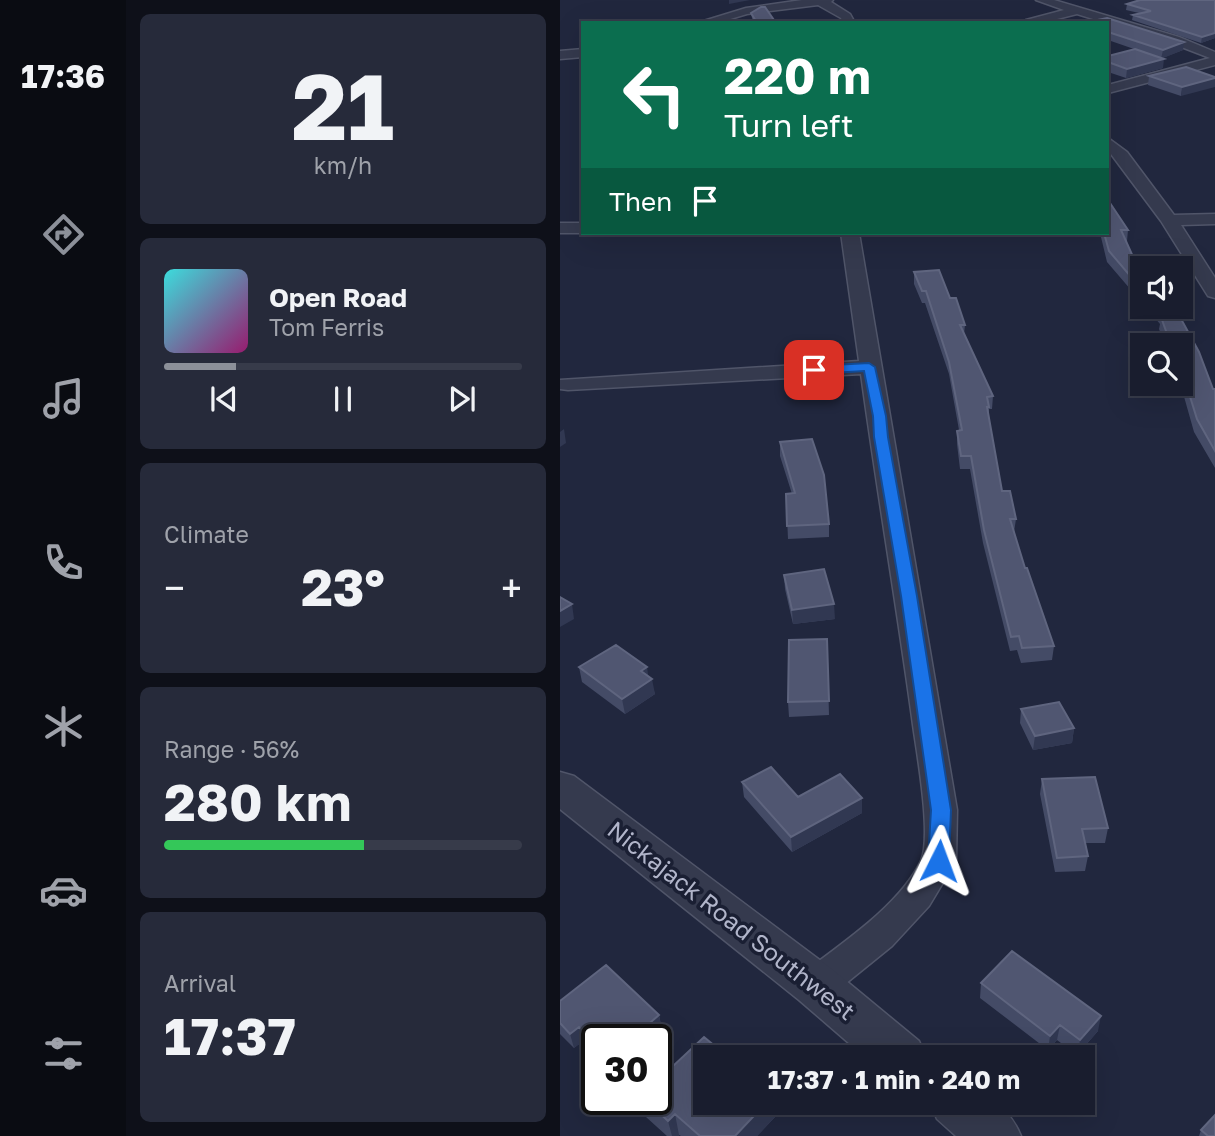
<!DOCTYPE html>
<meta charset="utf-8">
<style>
body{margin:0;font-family:"Golos Text",sans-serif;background:#262a3a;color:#f1f3f6;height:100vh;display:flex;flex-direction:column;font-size:26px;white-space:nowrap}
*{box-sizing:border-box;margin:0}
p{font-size:23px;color:#9fa2aa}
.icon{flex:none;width:38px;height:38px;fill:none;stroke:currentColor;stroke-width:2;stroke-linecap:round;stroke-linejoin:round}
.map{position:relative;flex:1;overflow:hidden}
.sheet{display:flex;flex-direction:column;gap:14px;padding:14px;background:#0e1019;width:434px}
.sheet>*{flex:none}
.banner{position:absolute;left:21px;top:21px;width:528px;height:214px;border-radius:0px;box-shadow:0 7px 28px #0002,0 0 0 2px #373b4a;background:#0b6e4f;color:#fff;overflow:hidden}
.buttons{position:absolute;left:570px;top:256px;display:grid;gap:14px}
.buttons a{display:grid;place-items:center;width:63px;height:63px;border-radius:0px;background:#191d2e;box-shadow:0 7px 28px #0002,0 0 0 2px #373b4a;font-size:35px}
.speed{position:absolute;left:21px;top:1024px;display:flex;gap:14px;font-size:35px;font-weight:700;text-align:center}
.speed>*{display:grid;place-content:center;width:91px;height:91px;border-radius:50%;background:#191d2e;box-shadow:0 7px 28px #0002,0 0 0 2px #373b4a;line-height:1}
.speed .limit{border:4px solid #111;border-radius:10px;background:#fff;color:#111}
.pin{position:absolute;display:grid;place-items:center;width:60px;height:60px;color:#fff;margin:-30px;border-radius:14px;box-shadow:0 4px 10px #0006}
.me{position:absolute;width:77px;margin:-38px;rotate:3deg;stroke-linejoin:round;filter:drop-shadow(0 0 5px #0008)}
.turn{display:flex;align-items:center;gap:24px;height:147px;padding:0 28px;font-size:32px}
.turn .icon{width:91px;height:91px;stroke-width:2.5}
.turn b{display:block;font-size:49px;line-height:60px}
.then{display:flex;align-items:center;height:66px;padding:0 28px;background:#0003;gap:14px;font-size:26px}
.big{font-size:52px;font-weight:700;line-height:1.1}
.sheet .widget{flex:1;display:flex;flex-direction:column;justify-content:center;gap:10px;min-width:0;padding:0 24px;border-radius:10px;background:#262a3a}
.sheet .dial{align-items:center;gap:0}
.dial b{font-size:91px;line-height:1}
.song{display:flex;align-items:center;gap:21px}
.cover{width:84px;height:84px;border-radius:10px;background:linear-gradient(135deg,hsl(180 70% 55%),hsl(320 70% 35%))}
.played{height:7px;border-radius:4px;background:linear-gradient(90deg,#8c9099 20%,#373b4a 20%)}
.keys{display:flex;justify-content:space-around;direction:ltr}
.heat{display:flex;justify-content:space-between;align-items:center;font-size:38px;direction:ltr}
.charge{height:10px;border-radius:5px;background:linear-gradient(90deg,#34c759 56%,#373b4a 0)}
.trip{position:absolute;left:133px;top:1045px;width:402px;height:70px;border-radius:0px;background:#191d2e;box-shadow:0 7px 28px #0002,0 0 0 2px #373b4a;font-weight:700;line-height:70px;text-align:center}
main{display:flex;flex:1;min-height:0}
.dock{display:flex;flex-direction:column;width:126px;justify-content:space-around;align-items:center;background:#0a0c12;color:#9fa2aa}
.dock .icon{width:49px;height:49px}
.dock .on{color:#8c9099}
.dock b{font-size:32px;color:#f1f3f6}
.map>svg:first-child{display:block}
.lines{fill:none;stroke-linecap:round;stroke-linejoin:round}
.minor-casing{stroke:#505569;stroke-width:3}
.tertiary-casing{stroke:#505569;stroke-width:3}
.minor{fill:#353a4e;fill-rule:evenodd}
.tertiary{fill:#353a4e;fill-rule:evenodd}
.wall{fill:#444b66}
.shaded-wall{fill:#313852}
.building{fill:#505671;stroke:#5f657f;stroke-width:2}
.route{fill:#1a73e8;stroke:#114b97;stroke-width:2}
.labels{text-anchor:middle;stroke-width:7;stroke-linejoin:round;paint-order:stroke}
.near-street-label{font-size:24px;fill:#b1b5ca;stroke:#1a1f33}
</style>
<main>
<nav class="dock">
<b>17:36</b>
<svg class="icon on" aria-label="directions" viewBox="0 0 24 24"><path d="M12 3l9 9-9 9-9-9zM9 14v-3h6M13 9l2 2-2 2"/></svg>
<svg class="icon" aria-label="music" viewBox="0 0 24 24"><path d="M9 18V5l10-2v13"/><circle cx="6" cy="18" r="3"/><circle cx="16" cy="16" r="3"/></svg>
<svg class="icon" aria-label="phone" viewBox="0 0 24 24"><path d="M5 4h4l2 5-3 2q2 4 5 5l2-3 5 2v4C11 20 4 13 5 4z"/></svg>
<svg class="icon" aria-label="climate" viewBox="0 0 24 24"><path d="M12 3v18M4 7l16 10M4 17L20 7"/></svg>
<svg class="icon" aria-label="car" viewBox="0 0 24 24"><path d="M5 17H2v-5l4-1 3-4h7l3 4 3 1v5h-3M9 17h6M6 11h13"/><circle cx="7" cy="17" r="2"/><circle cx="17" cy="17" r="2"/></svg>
<svg class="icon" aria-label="filters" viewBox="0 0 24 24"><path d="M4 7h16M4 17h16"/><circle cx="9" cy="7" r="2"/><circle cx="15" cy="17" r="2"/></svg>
</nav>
<section class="sheet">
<div class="widget dial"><b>21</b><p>km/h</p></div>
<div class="widget">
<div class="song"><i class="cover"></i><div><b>Open Road</b><p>Tom Ferris</p></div></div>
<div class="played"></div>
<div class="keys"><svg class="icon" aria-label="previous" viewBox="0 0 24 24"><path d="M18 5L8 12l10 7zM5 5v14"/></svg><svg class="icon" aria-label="pause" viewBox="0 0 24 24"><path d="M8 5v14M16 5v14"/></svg><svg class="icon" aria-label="next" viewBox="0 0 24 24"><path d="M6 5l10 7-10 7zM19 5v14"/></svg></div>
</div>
<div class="widget"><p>Climate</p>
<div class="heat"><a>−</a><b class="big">23°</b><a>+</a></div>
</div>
<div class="widget"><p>Range · 56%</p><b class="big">280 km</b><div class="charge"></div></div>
<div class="widget"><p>Arrival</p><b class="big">17:37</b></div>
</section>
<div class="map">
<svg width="655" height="1136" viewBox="0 0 655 1136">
<rect width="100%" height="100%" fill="#21273e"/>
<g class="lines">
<defs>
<path id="minor" d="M242 0H273L271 2 290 14 295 23H283L281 18 258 5 187 14 157 23H137L186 8Z
M476 0H494L619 37 655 52V65L548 93V85L650 58 611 43 517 14 481 23H465L466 20 504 10Z
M23 49V57L0 59V51Z
M548 138 567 152 614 215 655 214V224L621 225 655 278V298L648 296 601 221 548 150Z
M0 223H23L25 233H0Z
M281 233H299L397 810 396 861 369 906 332 946 269 997 256 1001 243 997 237 985 243 973C282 943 339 906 361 861 372 836 357 754 353 725 337 607 317 491 301 374L8 390 0 389V380L299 361Z"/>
<path id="tertiary" d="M0 772 14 776 273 970 359 1041 366 1057H305L239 1000 0 809Z
M370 1102C412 1102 442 1090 461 1136H396L377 1119Z"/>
</defs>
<use href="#minor" class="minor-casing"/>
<use href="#tertiary" class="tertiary-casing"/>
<use href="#minor" class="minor"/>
<use href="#tertiary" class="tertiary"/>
</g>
<path class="wall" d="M655 0V38L641 43 572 20 573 15 579 13 566 10 567 4Z
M191 13 216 23H193Z
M548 23 623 50 602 58 603 68 566 78 548 72V56L574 49 548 40Z
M626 67 621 96 588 85 589 76Z
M548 200 568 230 567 241H566L583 279V304L547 262 540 233H548Z
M354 272 390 298 405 325 404 334 433 396 432 409H429V417L442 491 456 519 454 532 465 568 494 646 492 660 461 663 457 650 450 651 423 543 410 469H400L397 444V431L399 430 389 374 365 303H362L354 284Z
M585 306H617L616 310 653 389H655V468L634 432 621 386H619L618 383H621V345H605L599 329 600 324Z
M220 442 269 524V537L228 539 226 494H232L220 456Z
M224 575 275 619 233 624 225 589Z
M267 639 269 715 229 717 228 702Z
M19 667 89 677 95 694 65 714 22 682Z
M461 709 514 728 512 743 473 750 460 723Z
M482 779 548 828 545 843H525L528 856 525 871 495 872 480 794Z
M182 782 302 813 232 852 184 797Z
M421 983 538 1031 517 1055 497 1040 488 1050 420 998Z
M0 1001 99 1015 102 1030 90 1040H37V1055L23 1041 14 1048 0 1034Z
M82 1099 145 1102H214L216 1116 197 1136H121L119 1135 118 1136H107L86 1117Z
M641 1130 655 1136H639Z"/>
<path class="shaded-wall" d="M169 0H190L169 4Z
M655 33V38L641 43 642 37Z
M624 42 623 50 601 59 603 50Z
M604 59 603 68 566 78 567 69Z
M655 78V87L621 96 622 87Z
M4 429 6 443 0 447V432Z
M12 604 14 619 0 627V611Z
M274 604 275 619 233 624 232 610Z
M87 667 89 681 92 679 95 694 65 714 62 699 81 671Z
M514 728 512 743 473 750 475 736Z
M302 798V813L232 852 231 837Z
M99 1015 102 1030 90 1040H70Z
M541 1016 538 1031 517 1055 520 1040Z
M500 1025 497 1040 488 1050 490 1036Z
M19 1027 23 1041 14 1048 10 1034Z
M207 1102H214L216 1116 197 1136H175Z
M115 1114 119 1135 118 1136H112L108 1121Z"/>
<path class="building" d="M580 0H655V33L642 37 573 15 591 11 567 4Z
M201 7H205L216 23H197L191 13Z
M547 18 624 42 603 50 548 32V23H523Z
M575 49 604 59 567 69 548 62V56Z
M626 67 655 77V78L622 87 589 76Z
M548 200 568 230H561L583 279V291L549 251 544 233H548Z
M379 270 390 298H396L405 325H400L433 396 427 397 429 407H427L442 491H450L456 519H450L465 568H467L494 646 462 648 459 636 451 637 424 530 411 456H401L397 431 402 430 389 362 366 291H362L354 272Z
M596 306H614L639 352 653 389H655V451L637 419 623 374H621V345H611L601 317H606Z
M252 439 264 475 269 524 227 526 226 494 235 493 220 442Z
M264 569 274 604 232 610 224 575Z
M0 597 12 604 0 611Z
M267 639 269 701 228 702 229 640Z
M56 645 87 667 81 671 92 679 62 699 19 667Z
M499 702 514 728 475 736 461 709Z
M211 767 238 797 280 774 302 798 231 837 182 782Z
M535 777 548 828 522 829 528 856 497 858 482 779Z
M452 951 541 1016 520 1040 500 1025 490 1036 421 983Z
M46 965 99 1015 70 1040H37V1045L19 1027 10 1034 0 1023V1001Z
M144 1037 168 1057H145V1102H207L175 1136H140L115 1114 108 1121 85 1099H96V1082Z
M655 1115V1136H648L641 1130Z"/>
<path class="route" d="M309 363 315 367 326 416 328 437 357 596 391 810 389 861 386 867 379 869 371 867 368 861 371 810 341 596 314 437 313 416 304 371 254 374 248 370 254 366Z"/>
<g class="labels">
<g class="near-street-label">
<text transform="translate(171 921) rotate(38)" y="8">Nickajack Road Southwest</text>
</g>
</g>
</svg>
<div class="buttons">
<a><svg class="icon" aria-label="sound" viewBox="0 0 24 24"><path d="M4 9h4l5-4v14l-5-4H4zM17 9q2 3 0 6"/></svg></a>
<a><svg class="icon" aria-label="search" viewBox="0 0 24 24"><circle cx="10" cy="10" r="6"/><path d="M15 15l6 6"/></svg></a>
</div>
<div class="speed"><div class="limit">30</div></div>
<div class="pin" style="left:254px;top:370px;background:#d93025"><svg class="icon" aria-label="arrive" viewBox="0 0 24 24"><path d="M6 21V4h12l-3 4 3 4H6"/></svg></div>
<svg class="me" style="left:379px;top:861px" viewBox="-20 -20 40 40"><path d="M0-17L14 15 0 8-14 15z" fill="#1a73e8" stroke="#fff" stroke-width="4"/></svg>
<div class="trip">17:37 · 1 min · 240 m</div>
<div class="banner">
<div class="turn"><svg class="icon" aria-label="left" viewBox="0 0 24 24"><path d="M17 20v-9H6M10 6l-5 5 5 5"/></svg><div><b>220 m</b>Turn left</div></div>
<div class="then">Then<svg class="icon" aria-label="arrive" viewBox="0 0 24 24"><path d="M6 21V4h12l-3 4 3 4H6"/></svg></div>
</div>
</div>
</main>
